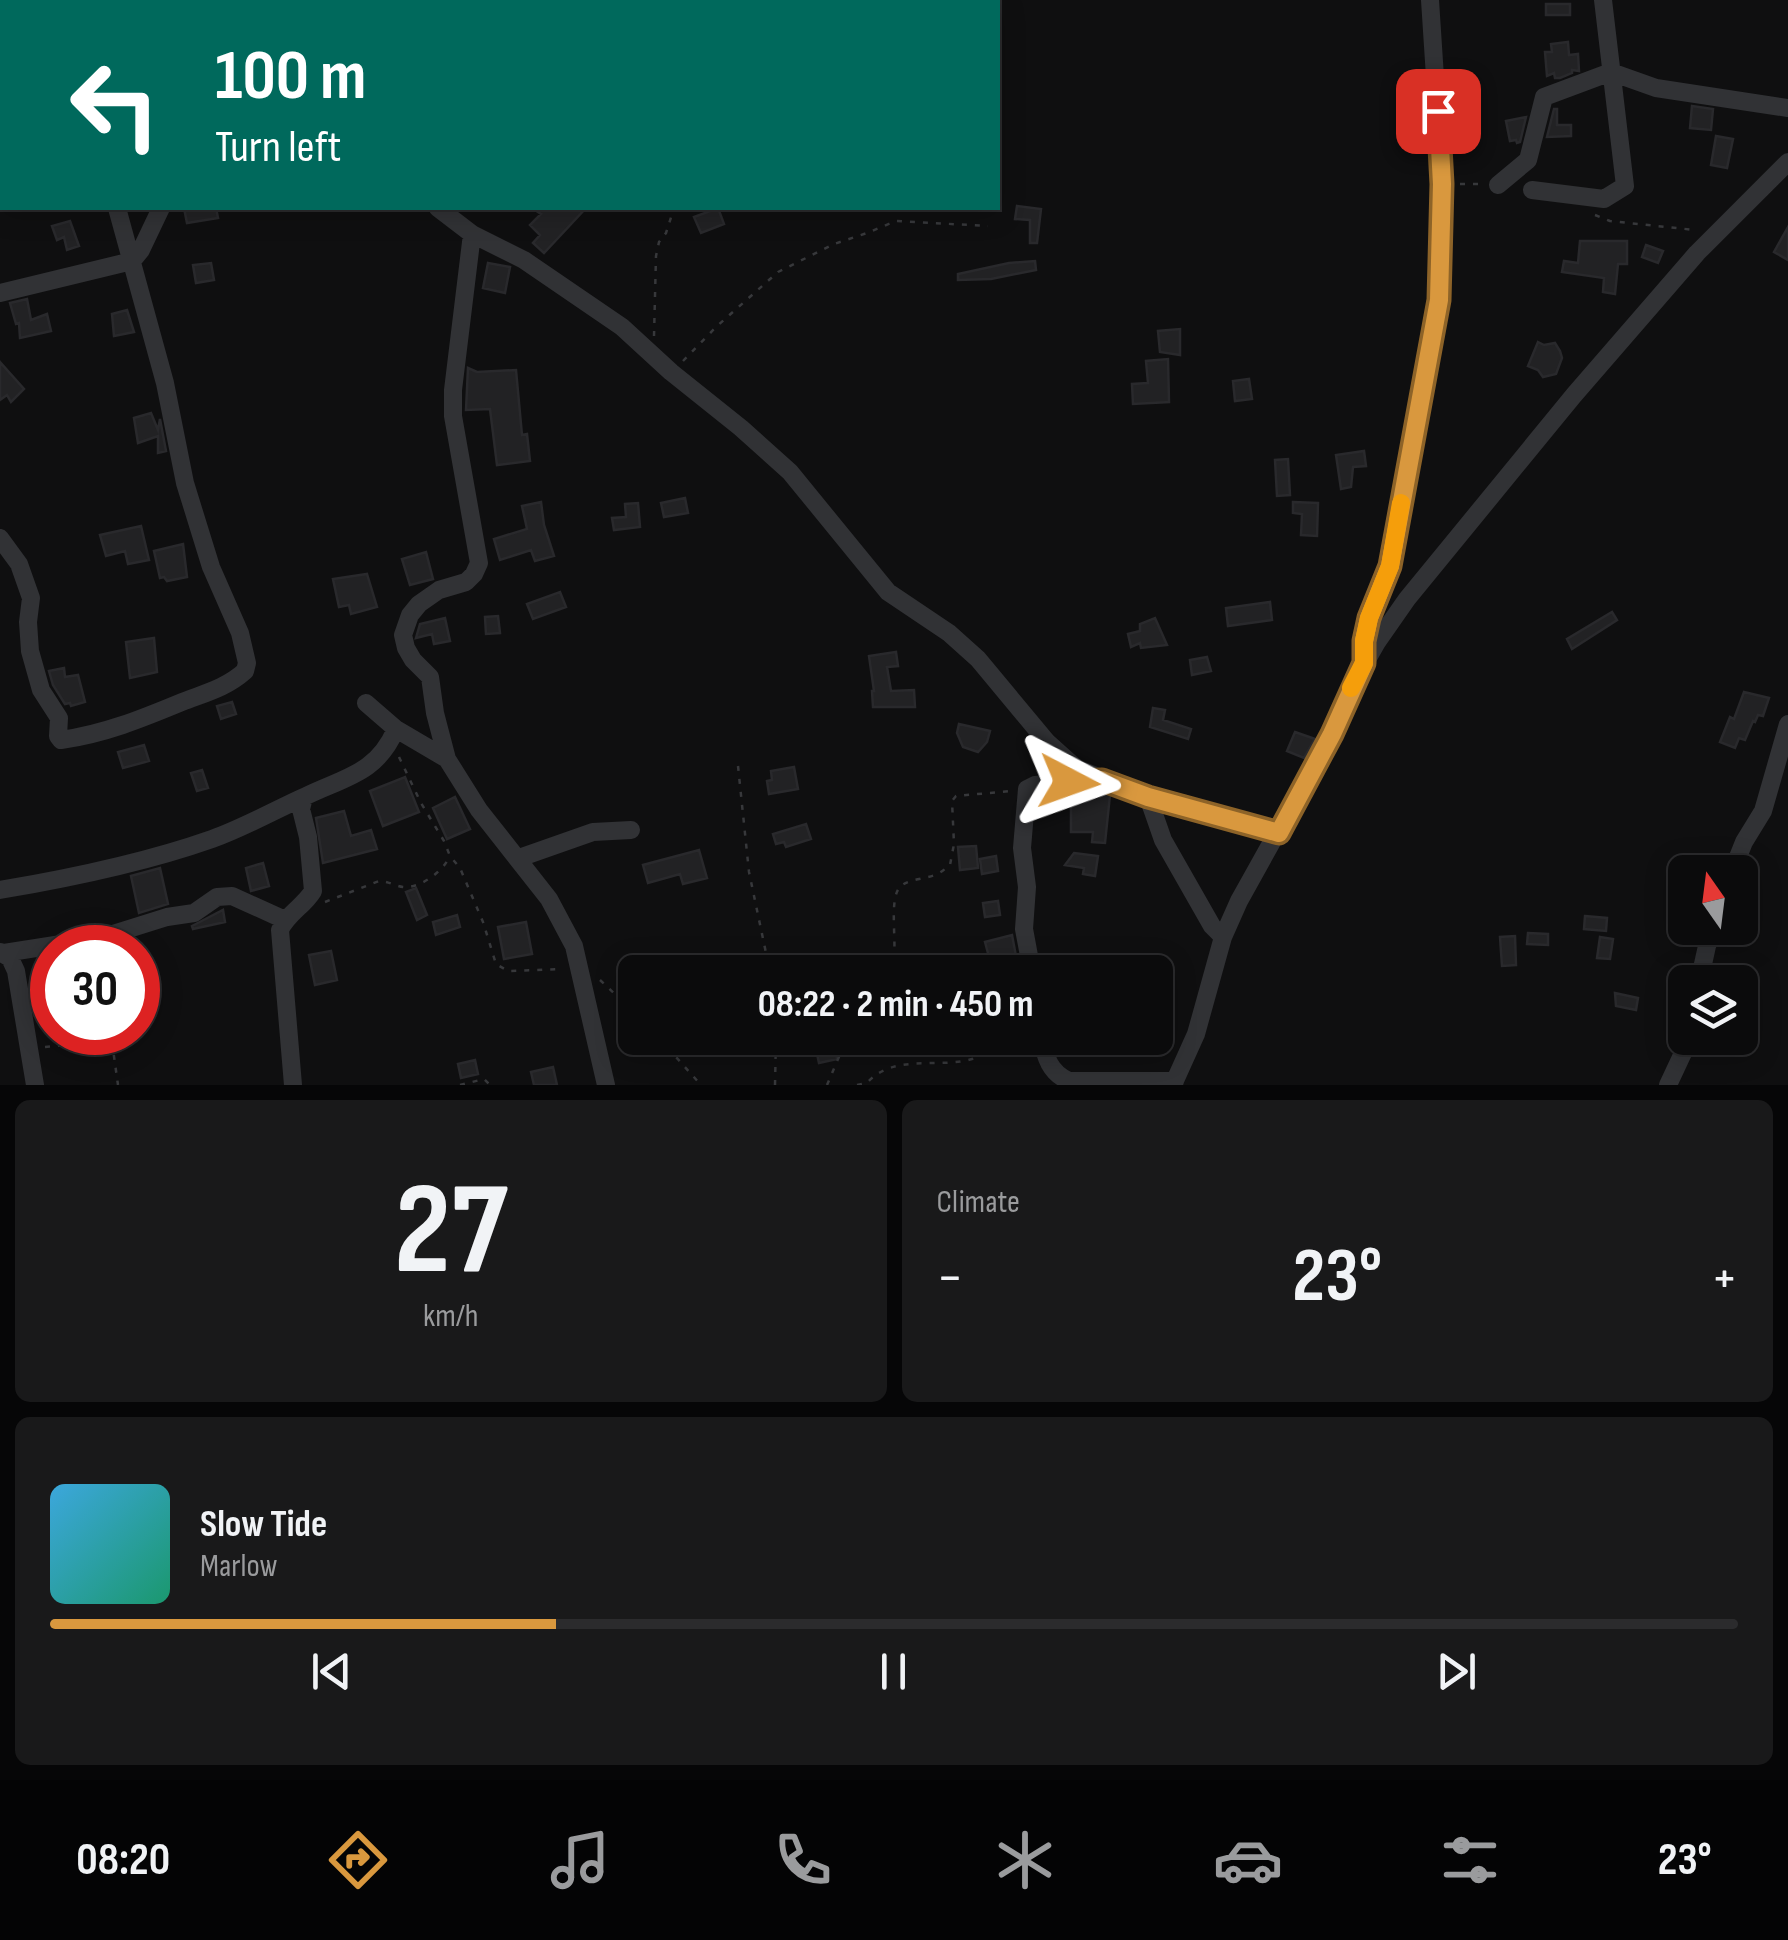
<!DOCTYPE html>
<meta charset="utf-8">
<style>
body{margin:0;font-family:"Sofia Sans Condensed",sans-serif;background:#19191a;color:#f1f3f6;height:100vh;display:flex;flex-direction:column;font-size:38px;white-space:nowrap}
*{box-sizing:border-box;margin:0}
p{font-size:32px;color:#9a9b9d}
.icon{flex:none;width:55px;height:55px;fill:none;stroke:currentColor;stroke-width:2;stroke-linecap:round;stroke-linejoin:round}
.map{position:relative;height:1085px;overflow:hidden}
.sheet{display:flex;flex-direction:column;gap:15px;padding:15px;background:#060607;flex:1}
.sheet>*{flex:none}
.banner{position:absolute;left:0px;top:0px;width:1000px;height:210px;box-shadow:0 5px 25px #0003,0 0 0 2px #2b2b2d;background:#00695c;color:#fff;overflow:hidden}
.needle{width:65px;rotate:346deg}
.controls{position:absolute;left:1668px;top:855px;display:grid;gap:20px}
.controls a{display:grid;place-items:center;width:90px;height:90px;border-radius:15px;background:#0b0b0c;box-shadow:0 5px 25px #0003,0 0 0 2px #2b2b2d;font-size:50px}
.speed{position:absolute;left:30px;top:925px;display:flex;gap:20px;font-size:50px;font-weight:700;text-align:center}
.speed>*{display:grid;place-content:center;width:130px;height:130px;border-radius:50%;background:#0b0b0c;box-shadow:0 5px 25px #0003,0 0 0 2px #2b2b2d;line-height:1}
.speed .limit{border:15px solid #d22;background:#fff;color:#111}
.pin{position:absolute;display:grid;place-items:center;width:85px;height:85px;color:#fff;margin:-42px;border-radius:20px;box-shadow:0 5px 15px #0006}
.me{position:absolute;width:110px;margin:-55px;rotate:94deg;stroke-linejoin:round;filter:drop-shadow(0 0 8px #0008)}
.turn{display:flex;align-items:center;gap:35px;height:210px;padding:0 50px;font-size:45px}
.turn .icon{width:130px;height:130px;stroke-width:2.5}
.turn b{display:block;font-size:70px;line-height:85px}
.big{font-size:75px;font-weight:700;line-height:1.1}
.sheet .tile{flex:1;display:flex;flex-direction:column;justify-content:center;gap:15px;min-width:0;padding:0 35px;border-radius:15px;background:#19191a}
.sheet .dial{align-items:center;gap:0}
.dial b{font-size:130px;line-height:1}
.song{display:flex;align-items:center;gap:30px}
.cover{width:120px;height:120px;border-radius:15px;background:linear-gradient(135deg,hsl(200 70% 55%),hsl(160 70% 35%))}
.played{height:10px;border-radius:5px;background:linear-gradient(90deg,#d9983e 30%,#2b2b2d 30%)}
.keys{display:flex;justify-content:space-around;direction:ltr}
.heat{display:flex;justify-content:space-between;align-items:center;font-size:55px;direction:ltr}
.sheet .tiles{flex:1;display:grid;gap:15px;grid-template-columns:1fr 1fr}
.tile:last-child{grid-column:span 2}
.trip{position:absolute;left:618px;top:955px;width:555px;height:100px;border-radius:15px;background:#0b0b0c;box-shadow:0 5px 25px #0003,0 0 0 2px #2b2b2d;font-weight:700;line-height:100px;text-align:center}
.dock{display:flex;height:160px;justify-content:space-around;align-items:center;background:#040405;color:#9a9b9d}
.dock .icon{width:70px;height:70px}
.dock .selected{color:#d9983e}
.dock b{font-size:45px;color:#f1f3f6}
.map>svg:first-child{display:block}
.building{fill:#222224;stroke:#29292c;stroke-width:2.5}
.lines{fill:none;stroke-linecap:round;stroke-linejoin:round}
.path{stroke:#37383b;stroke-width:2.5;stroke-dasharray:5 8;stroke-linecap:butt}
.minor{stroke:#313235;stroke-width:18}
.route-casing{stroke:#8d6328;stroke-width:25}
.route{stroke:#d9983e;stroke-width:18}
.slow{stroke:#f59e0b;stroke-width:18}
</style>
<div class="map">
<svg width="1788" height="1085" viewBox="0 0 1788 1085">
<rect width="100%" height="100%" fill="#0f0f10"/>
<path class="building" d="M1546 4H1570V15H1546Z
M1568 42 1569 55 1578 54 1579 71 1572 70V73L1560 78H1555L1554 73 1547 76 1545 52H1552L1551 44Z
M1692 106 1713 109 1711 130 1690 128Z
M1554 109H1557V125H1571V136L1547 137Z
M1526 117 1520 142 1517 143 1516 140 1510 141 1506 121Z
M1716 136 1733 139 1727 168 1711 165Z
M1017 206 1041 209 1037 243H1030V220L1015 219Z
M184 208H216L218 218 187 223Z
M532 208H586L544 253 533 243 540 235 530 225 541 214Z
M718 208 724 224 701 233 694 217Z
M70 221 79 246 67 250 64 237 57 240 52 226Z
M1788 227V260L1774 252Z
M1580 241H1627V264H1618L1615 294 1603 292 1604 278 1562 272 1564 261 1578 263Z
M1646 245 1663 251 1658 263 1642 257Z
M1035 261 1036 270 991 279 958 280V274L1009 263Z
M211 263 214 280 196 283 193 265Z
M488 263 510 267 505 293 483 288Z
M27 299 31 320 47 314 51 331 20 338 19 323 16 324 10 303Z
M127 310 134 332 114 336 112 314Z
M1180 329V355L1160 352 1158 331Z
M1538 342 1544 345 1555 343 1560 351 1562 358 1556 374 1543 377 1538 370 1528 366Z
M1168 359 1169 402 1133 404 1132 384 1148 383 1146 361Z
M0 362 24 389 11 402 7 395 0 400Z
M468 368 477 372 516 370 522 435 527 434 530 461 497 465 490 409 466 410Z
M1249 379 1252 399 1235 401 1233 381Z
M151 413 158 430 160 419 166 451 158 453V436L138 443 134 418Z
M1364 451 1366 466 1353 467 1351 487 1341 489 1336 455Z
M1288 459 1290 495 1277 496 1275 460Z
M685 498 688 513 664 517 661 503Z
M541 502 544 525 554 556 535 561 531 550 500 560 494 539 527 529 522 506Z
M1293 502 1318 503 1317 536 1301 535 1302 514 1293 513Z
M638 503 640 527 614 530 612 518 626 517 625 504Z
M141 526 149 560 128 564 125 551 106 556 100 535Z
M183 544 187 577 167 581 164 577 160 578 154 551Z
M426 552 433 579 410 585 402 559Z
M367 574 377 607 351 614 349 605 339 607 333 579Z
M560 592 566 607 533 619 527 604Z
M1270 602 1272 620 1228 626 1226 608Z
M1612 612 1617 620 1572 649 1567 639Z
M498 616 500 633 486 634 485 617Z
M445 618 450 641 434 644 432 634 416 638 420 624Z
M1155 618 1167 645 1141 648 1140 643 1131 647 1128 634 1140 631V624Z
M154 638 157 672 130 678 126 642Z
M896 652 898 666 887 667 891 691 914 690 915 707H873L872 691H874L869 656Z
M1207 657 1211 671 1192 675 1190 660Z
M64 668 65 677 78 675 85 702 71 706 70 703 65 704 53 685 49 671Z
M1744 692 1769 698 1763 716 1758 715 1755 722 1753 721 1745 740 1739 738 1735 748 1720 742 1730 717 1734 719Z
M232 702 236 714 221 719 217 706Z
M1153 708 1165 710 1163 720 1191 729 1188 739 1150 727Z
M959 724 990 731 987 742 978 752 963 747 957 733Z
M1295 732 1315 739 1304 758 1287 751Z
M144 745 149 761 123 768 118 752Z
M794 767 798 789 769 794 767 781 772 780 771 771Z
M202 770 208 788 197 791 191 773Z
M405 777 419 812 383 826 370 791Z
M1102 792 1110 795 1105 843 1092 842 1093 832H1071V795Z
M455 797 470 829 447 839 433 808Z
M344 811 351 836 371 830 377 849 323 863 316 818Z
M806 824 811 839 786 847 784 842 776 844 773 834Z
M976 846 978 868 960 870 958 847Z
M699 850 707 878 683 884 680 874 648 883 643 865Z
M1074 853 1098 856 1095 876 1083 874 1084 868 1065 865Z
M996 856 998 871 982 874 980 859Z
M263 863 269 886 251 891 246 868Z
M160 868 168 904 139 913 131 876Z
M416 888 427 915 417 920 406 892Z
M998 901 1000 915 985 917 983 903Z
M223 910 225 922 193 929 192 926Z
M457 915 460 927 436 935 433 922Z
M1585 916 1607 918 1606 931 1584 929Z
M526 922 532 954 504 959 498 927Z
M1528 933 1548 934V945L1527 944Z
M1012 935 1019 972H993L985 942Z
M1515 936 1516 965 1502 966 1500 937Z
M1600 937 1613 939 1610 959 1597 958Z
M331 951 337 980 315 985 309 955Z
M881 955 886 972H869L865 958Z
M1615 993 1638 998 1636 1010 1616 1006Z
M833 1041 837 1059 819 1063 815 1045Z
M475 1060 478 1074 461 1078 458 1064Z
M553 1067 557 1085H534L531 1072Z"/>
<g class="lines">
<path class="path" d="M257 0 258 2
M1460 184H1482
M1595 215 1610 221 1695 230
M654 336 656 256 659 242 666 233 673 211 690 208
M683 361 716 327 778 272 834 244 867 233 896 221 988 226
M399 757 421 803 444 841 450 856 460 868 483 922 496 964 508 971 561 969
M738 766 749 872 770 972
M325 902 379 881C388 881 395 886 403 887 419 889 444 871 449 857
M891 972C900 952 887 901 900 887 907 879 927 879 937 874 942 872 946 868 950 865L954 844 952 801 956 796 1011 791
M600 980 635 1013
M659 1038 701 1085
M112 1042 118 1085
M45 1047 120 1040 125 1037V1032
M460 1085 484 1079 490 1085
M775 1085 776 1038
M827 1085 847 1038
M857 1085 867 1083C893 1053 939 1069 972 1059 983 1056 988 1047 998 1042 1003 1040 1008 1039 1013 1038"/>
<path class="minor" d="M1 0 2 5
M390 0 391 2
M870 0 871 2
M85 2 86 0
M373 2 376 0
M0 20H2
M0 117H2
M1498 185 1528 160 1544 97 1611 72 1656 88 1788 108
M1532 190 1604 199 1625 186 1603 0
M438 208 472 234 524 260 622 327 671 372 741 428 790 472 888 592 949 633 978 659 1047 742 1076 768 1148 797 1279 833
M472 234 453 390V416L479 563 474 574 466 582 439 590 419 604 410 615 403 635 406 648 413 660 430 677 435 713 447 759 479 810 549 899 574 946 606 1085
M0 293 132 261 141 250 161 208
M0 538 19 564 31 598 28 622 30 651 41 690 59 718 58 736 61 740C104 734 141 719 182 702 205 693 226 688 245 671L247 663 240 633 211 567 185 483 165 383 117 208
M1364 660V641L1369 617 1390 566 1439 299 1442 185 1430 0
M366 703 396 729 447 759
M1148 797 1163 840 1212 926 1223 937
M519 858 593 832 631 830
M1732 872 1744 842 1763 811 1788 724
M0 890C71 878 144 863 212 839 243 828 273 811 304 797
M0 952 10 958 16 971 35 1085
M4 953 100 938 167 917 194 913 217 897 232 896 285 920
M1032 972 1024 929 1027 887 1022 848 1027 789 1035 785 1097 780
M1699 982 1707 946 1714 928
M1042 1038C1045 1057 1050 1073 1069 1081H1175
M293 1085 280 930C287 914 304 906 313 891L308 837 301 809 304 797C344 777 376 775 396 729
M1173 1085 1196 1034 1223 937 1239 901 1332 734 1352 686 1377 642 1407 599 1574 395 1697 253 1788 162
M1668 1085 1690 1038"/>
</g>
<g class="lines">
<defs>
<path id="route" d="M1069 782 1102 780 1148 797 1279 833 1332 734 1364 663V641L1369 618 1390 566 1439 300 1442 184 1438 111"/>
</defs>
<use href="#route" class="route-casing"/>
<use href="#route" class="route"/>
<path class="slow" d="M1351 688 1364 663V641L1369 618 1390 566 1401 503"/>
</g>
</svg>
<div class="controls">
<a><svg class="needle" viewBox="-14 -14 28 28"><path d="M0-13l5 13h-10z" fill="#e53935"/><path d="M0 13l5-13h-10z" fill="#9a9b9d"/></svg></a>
<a><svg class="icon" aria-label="layers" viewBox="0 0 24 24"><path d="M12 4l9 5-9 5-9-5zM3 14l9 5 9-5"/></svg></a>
</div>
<div class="speed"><div class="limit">30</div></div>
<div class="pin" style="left:1438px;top:111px;background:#d93025"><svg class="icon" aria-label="arrive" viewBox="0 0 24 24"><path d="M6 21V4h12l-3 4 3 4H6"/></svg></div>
<svg class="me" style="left:1069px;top:782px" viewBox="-20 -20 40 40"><path d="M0-17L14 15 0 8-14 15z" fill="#d9983e" stroke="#fff" stroke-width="4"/></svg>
<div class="trip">08:22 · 2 min · 450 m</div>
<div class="banner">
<div class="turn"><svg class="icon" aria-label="left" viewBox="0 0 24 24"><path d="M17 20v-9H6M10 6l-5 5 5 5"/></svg><div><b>100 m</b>Turn left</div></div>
</div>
</div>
<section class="sheet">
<div class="tiles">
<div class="tile dial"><b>27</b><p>km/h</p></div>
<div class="tile"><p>Climate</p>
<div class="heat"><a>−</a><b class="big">23°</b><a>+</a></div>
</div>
<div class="tile">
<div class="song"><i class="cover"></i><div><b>Slow Tide</b><p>Marlow</p></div></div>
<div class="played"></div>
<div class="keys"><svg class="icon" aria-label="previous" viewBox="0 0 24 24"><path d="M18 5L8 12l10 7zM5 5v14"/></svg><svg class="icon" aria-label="pause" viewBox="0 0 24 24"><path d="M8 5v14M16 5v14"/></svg><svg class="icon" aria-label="next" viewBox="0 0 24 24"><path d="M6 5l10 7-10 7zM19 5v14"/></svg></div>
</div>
</div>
</section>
<nav class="dock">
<b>08:20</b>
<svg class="icon selected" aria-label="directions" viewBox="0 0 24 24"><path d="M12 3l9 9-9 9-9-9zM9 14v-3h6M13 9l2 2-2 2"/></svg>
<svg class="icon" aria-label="music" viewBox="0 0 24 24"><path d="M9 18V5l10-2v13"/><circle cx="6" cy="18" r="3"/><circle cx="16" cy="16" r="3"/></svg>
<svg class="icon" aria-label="phone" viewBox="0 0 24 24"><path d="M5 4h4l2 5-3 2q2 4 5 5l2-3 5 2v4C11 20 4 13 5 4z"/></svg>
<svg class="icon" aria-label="climate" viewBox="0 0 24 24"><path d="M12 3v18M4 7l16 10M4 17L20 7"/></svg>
<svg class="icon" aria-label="car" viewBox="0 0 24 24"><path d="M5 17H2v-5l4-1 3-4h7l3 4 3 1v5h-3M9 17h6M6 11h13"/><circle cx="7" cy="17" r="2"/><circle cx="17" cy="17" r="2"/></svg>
<svg class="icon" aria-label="filters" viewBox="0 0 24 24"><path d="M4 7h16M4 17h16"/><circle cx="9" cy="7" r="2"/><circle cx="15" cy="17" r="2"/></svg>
<b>23°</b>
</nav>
